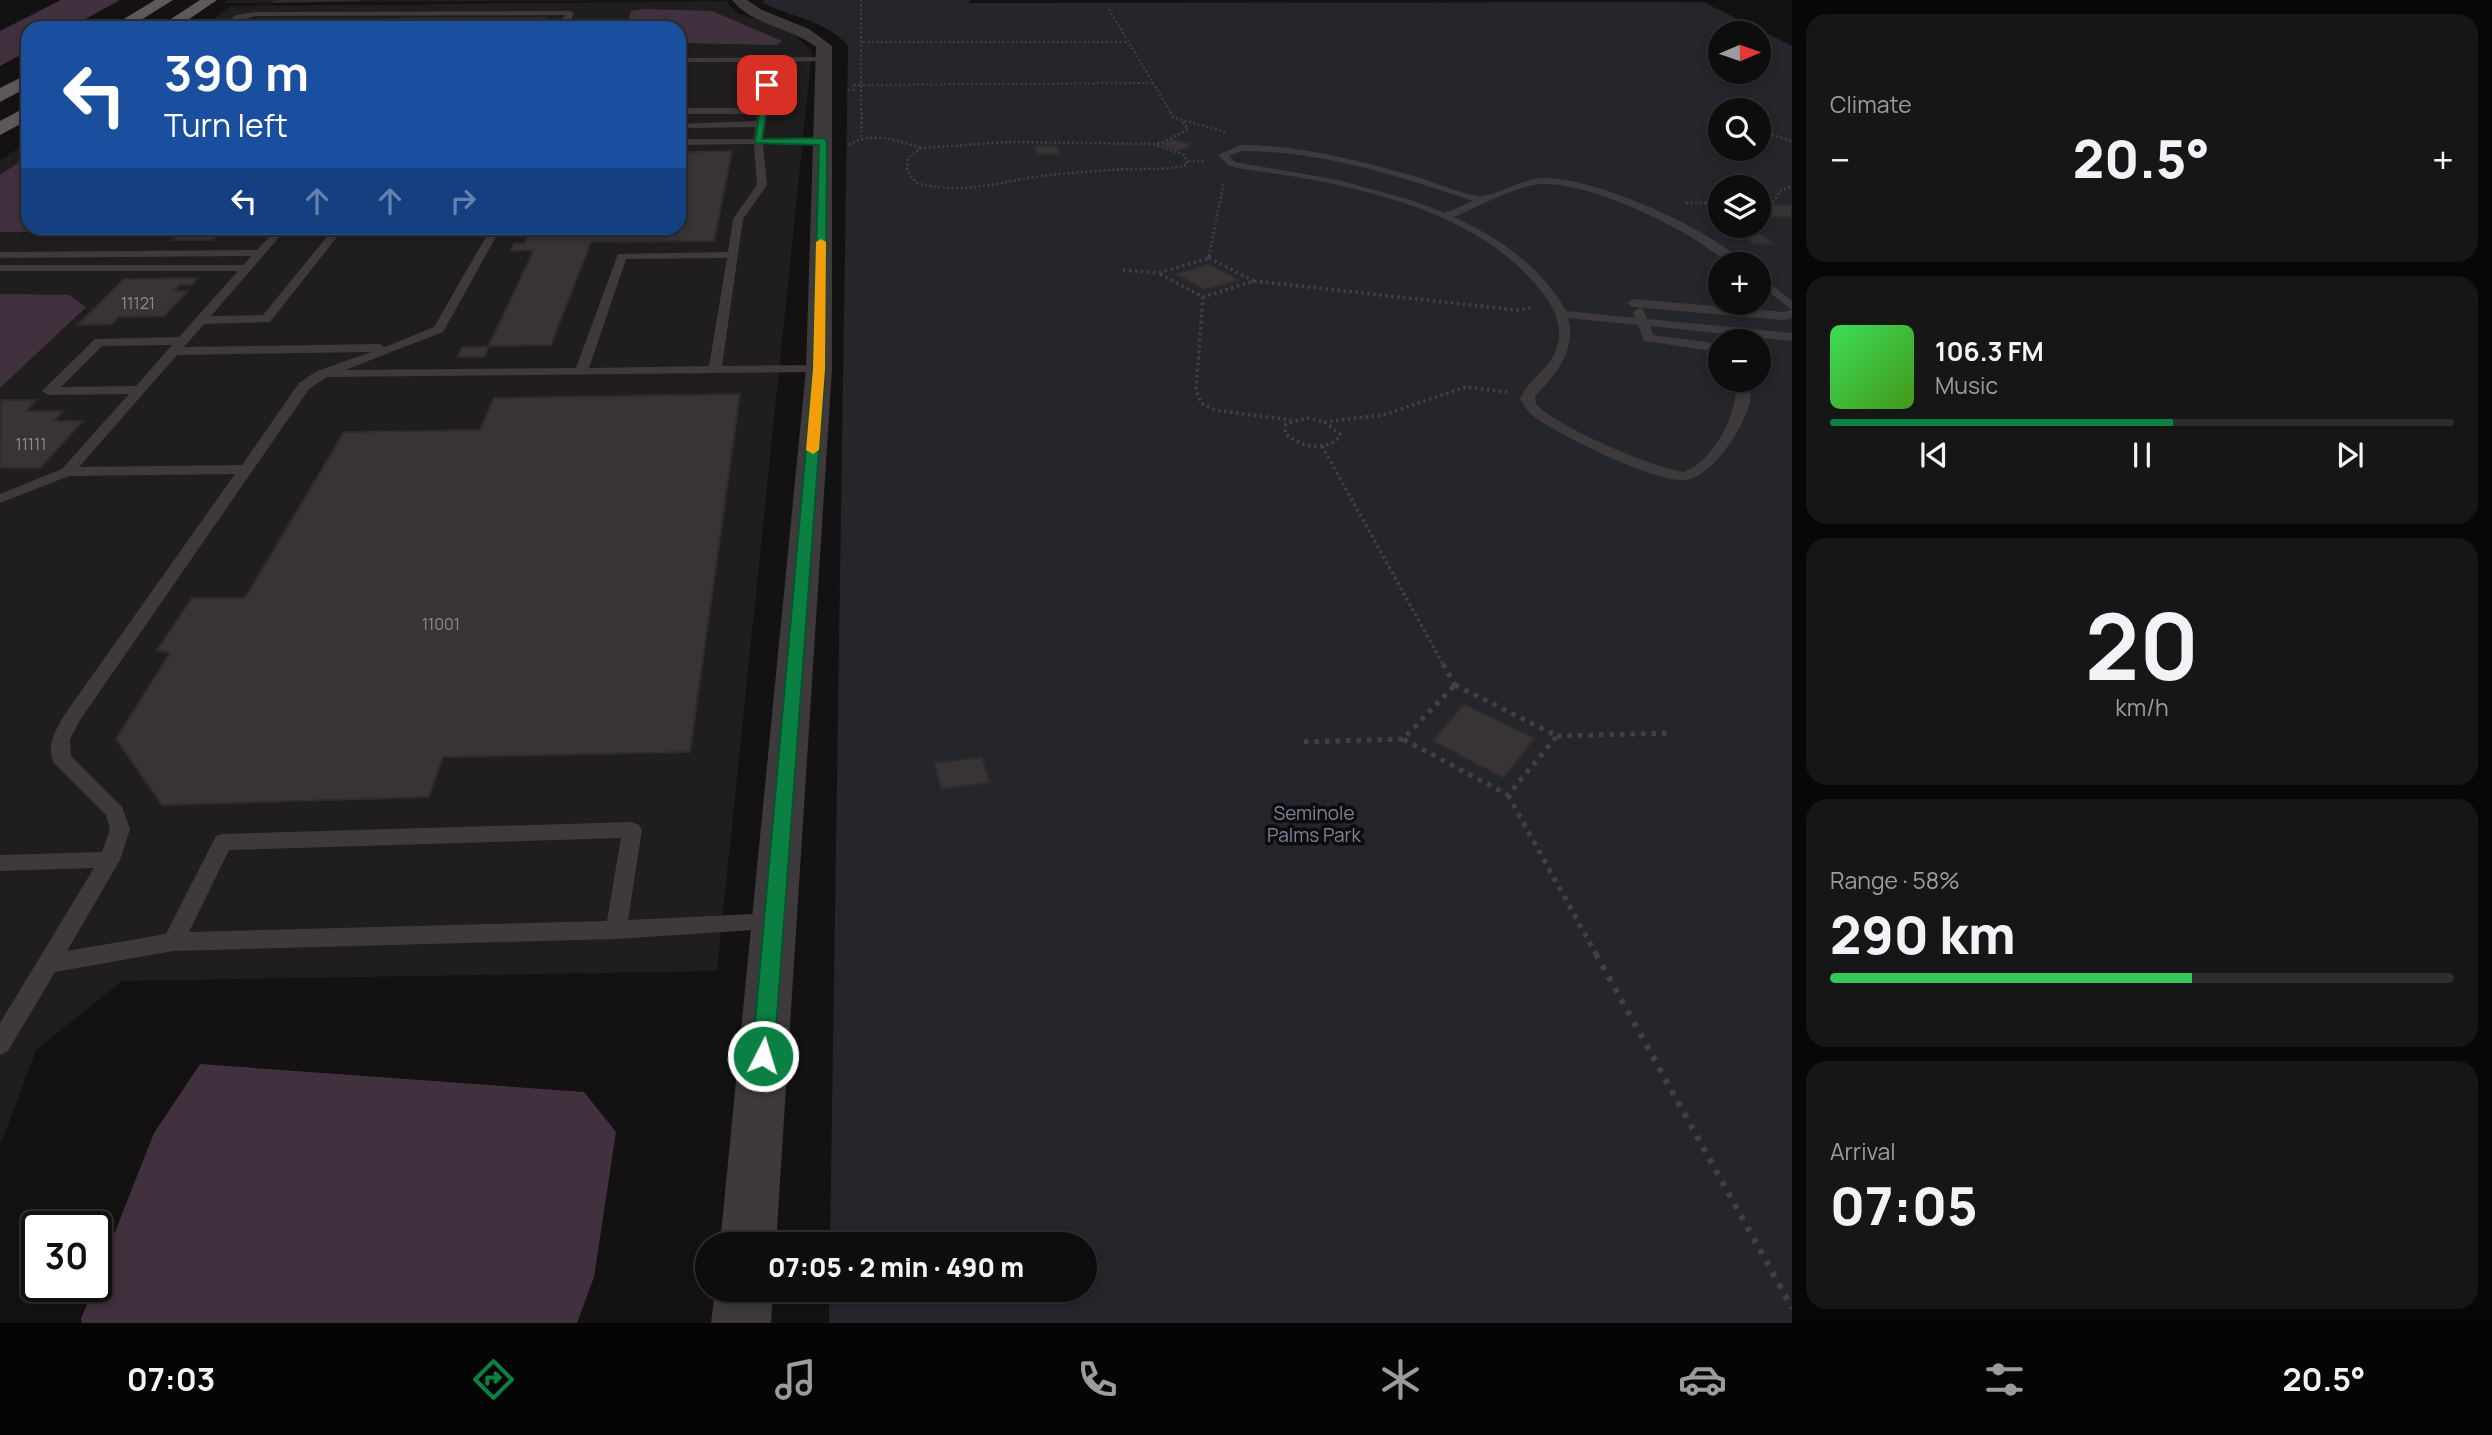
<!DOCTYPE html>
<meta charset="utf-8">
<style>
body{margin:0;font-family:Manrope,sans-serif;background:#171617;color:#f1f3f6;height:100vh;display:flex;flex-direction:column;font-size:26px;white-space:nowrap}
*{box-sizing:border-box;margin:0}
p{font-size:23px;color:#9b9c9e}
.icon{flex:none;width:38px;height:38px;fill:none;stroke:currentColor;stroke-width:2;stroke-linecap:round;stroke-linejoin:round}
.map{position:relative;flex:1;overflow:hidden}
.panel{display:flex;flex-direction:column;gap:14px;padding:14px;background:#080708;width:700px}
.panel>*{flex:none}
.hud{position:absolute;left:21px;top:21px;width:665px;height:214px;border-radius:21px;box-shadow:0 4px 10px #0003,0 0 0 2px #2e2d2e;background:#1a4fa0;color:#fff;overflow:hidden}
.needle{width:46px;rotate:88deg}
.tools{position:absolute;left:1708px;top:21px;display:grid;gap:14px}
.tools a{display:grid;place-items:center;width:63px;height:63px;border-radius:50%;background:#0e0d0e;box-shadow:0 4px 10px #0003,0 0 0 2px #2e2d2e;font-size:35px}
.speed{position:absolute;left:21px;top:1211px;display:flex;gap:14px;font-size:35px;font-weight:700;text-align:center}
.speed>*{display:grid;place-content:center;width:91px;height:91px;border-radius:50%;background:#0e0d0e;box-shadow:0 4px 10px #0003,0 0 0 2px #2e2d2e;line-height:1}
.speed .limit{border:4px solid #111;border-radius:10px;background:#fff;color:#111}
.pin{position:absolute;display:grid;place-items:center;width:60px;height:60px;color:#fff;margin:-30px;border-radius:14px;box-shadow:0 4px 10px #0006}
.me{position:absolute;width:77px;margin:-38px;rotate:5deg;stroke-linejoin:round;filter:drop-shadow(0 0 5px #0008)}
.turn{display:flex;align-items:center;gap:24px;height:147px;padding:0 28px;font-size:32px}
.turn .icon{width:91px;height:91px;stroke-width:2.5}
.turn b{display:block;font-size:49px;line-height:60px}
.lanes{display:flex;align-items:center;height:66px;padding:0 28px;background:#0003;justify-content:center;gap:35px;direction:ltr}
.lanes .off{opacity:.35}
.big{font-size:52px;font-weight:800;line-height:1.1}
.panel .tile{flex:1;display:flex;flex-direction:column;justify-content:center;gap:10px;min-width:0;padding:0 24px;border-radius:21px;background:#171617}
.panel .dial{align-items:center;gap:0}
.dial b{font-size:91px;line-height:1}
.song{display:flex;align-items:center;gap:21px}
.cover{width:84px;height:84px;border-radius:10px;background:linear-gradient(135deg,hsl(130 70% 55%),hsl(100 70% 35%))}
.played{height:7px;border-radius:4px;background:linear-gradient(90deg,#0b8043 55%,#2e2d2e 55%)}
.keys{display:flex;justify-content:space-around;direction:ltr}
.heat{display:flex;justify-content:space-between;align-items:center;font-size:38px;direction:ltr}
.charge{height:10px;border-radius:5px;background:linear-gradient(90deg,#34c759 58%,#2e2d2e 0)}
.trip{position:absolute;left:695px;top:1232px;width:402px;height:70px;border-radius:35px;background:#0e0d0e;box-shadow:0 4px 10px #0003,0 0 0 2px #2e2d2e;font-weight:800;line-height:70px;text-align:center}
.dock{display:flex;height:112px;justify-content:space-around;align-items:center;background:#060506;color:#9b9c9e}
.dock .icon{width:49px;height:49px}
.dock .active{color:#0b8043}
.dock b{font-size:32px;color:#f1f3f6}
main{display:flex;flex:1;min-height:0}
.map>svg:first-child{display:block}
.built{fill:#201d1e}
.green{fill:#24262c;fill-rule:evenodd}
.water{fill:#41313e}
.building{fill:#383335;stroke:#2f2b2c;stroke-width:2}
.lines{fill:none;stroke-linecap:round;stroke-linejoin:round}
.path-far4{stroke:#453f43;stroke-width:2;stroke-dasharray:2 2.5;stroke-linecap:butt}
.path-far3{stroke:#453f43;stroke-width:2.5;stroke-dasharray:2 2.5;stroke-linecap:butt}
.path-far2{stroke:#453f43;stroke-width:3.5;stroke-dasharray:2.5 3.5;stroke-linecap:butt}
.path-far1{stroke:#453f43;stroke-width:5;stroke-dasharray:4.5 6;stroke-linecap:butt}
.path{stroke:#453f43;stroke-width:6;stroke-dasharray:5 8;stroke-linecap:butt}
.service{fill:#3e3a3c;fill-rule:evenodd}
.minor{fill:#3e3a3c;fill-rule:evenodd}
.trunk{fill:#5f575c;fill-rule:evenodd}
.route{fill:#0b8043;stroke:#07532c;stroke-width:2}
.slow{fill:#f59e0b}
.labels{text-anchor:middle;stroke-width:7;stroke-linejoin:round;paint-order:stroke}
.number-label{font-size:16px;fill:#94888f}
.park-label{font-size:19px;fill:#7c849c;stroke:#0e0c0d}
</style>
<main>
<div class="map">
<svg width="1792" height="1323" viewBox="0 0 1792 1323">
<rect width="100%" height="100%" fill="#131112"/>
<path class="built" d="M228 0H679L223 3Z
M726 1 737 13 787 29 812 51 717 971 122 981 36 1050 0 1146V160L28 142V228H679V28H200L231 6Z"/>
<path class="green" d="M764 0H971L968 3 1703 2 1792 46V1323H829V1290H1085V1244H830L848 46C827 21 791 17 763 3ZM1720 33H1759V72H1720ZM1720 110H1759V149H1720ZM1720 187H1759V226H1720ZM1720 264H1759V303H1720ZM1720 341H1759V380H1720Z"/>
<path class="water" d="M61 0H120L69 28H28V51L0 66V31Z
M645 9 712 11 782 41 777 45 679 43V28H633L629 18 631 11Z
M28 156V228H155L141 231 0 232V175Z
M0 294 69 295 86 307 0 388Z
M200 1064 584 1092 616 1132 594 1277 577 1323H82L81 1319 94 1286H96V1280L154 1133Z"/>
<path class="building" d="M277 0H360L274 2Z
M546 18 539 28H378L388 19Z
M269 20H302L298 23H322L316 28H253Z
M1173 139 1194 145 1179 151 1158 145Z
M1035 146H1057L1060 154H1037Z
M732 151 714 241 591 242 551 345 489 346 484 357H457L462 347H488L534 250 511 251 514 243H524L532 228H679V152Z
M1792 205V217L1759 218V206Z
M185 228H233L222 231 213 240H172Z
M1752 228 1775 244H1754L1732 229Z
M1209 264 1239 280 1205 290 1175 274Z
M198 278 192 285H180L174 291H188L164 316 119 317 112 324 77 325 124 279Z
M740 394 690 752 443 757 429 797 162 805 116 739 170 653 157 650 192 598H245L344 432 480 430 494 398Z
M1 400H36L26 411H64L54 421H83L40 468H0Z
M1464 704 1535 738 1504 778 1432 741Z
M982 757 990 783 941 789 934 763Z"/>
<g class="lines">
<path class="path-far4" d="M861 0V113
M1109 9 1171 113
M863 42H1128
M848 90H854L852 85 1153 83"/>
<path class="path-far3" d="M1170 112 1173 117 1225 132
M1759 131 1792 141
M861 137 862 112
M1009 142 1153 144 1185 155 1187 165C1162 171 1153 168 1129 169 1105 170 1082 172 1059 174 1007 178 970 197 916 183L907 170 908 158 921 148Z
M1153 144 1164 142 1188 129 1183 122
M849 145C870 131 897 140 920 148
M1188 161H1205
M1759 202H1773L1781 190 1792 187
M1686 203H1720
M1209 256 1224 181"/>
<path class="path-far2" d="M1209 258 1210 254
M1209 258 1254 281 1203 297 1158 273Z
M1123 270 1158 273
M1254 281 1516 310 1533 308
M1203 297 1196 390 1201 403 1215 410 1291 420
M1307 418 1324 422 1340 434 1339 438C1322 452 1300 447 1285 433L1286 424Z
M1324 422 1383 415 1466 387 1508 392
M1322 446 1444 666"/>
<path class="path-far1" d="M1443 664 1455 685
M1455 685 1557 736 1508 795 1403 739Z
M1557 736 1672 733
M1304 742 1403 739
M1508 795 1597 956"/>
<path class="path" d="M1596 954 1792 1308"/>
<path class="service" d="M570 11 574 13 568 28H560L559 25 565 15 256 16C243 18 232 28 219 28L236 15 256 12Z
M827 57 824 61 775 62 763 139 823 138 828 141 823 144H763L767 185 743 219 722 366 819 365 824 366V372L327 377 309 389 80 720 70 739 71 756 122 807 130 829 120 860 67 951 166 934 216 836 223 834 632 822 639 825 642 830 628 920 774 913 782 916 785 922 782 928 616 939 173 951 55 972 8 1051 0 1055V1023L94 868 0 871V855L102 852 110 829 106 815 54 763C45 746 57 728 65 714L235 474 69 476 0 503V494L62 469 129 394 49 395 42 391 95 339 179 337 238 271H0V265H244L251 256 0 258V252L257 250 277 228H287L211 316 263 315 334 228H344L270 322 204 324 184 347 380 344 385 347 434 327 491 228H501L443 332 345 370 576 368 618 254 728 252 733 219 757 185 754 144 679 145V124L756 121 757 114H679V108H758L767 62H679V58ZM755 127 754 139H683L687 128ZM727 258 709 366 589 368 626 259ZM172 345 136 386 61 387 102 346ZM371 352 317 371 299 383 242 465 79 467 177 355ZM621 838 607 921 189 932 229 850Z
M1241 145C1300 145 1357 160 1414 176 1431 181 1464 195 1480 196 1491 197 1524 179 1541 178 1591 175 1711 229 1746 264 1725 265 1707 246 1689 236 1654 215 1574 177 1533 185 1505 191 1480 206 1454 217 1499 238 1541 266 1566 311L1635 318 1633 312 1639 308 1643 309 1647 319 1792 333V341L1650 326 1653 335 1720 344V352L1644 341 1638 325 1568 318C1577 349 1556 375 1535 396L1536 404C1557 427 1653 468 1684 472 1717 458 1737 413 1737 380H1749C1750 387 1751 394 1750 401 1745 426 1712 479 1684 480 1653 482 1559 435 1533 416 1527 411 1524 405 1520 399 1530 375 1556 368 1559 337 1560 316 1549 300 1536 285 1479 217 1380 192 1297 177 1274 173 1251 171 1229 166L1218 155ZM1242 151C1321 151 1399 176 1473 201L1445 213 1411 200 1338 180 1235 162 1229 156Z
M1759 275 1792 301V318L1783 320 1633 307 1627 303 1633 299 1783 312 1792 310 1759 284Z"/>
<path class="minor" d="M732 0H747L762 10 809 29 832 46V369L776 1244H720L806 369 816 47C791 27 753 26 732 0Z
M715 1290H773L771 1323H711Z"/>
<path class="trunk" d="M155 0H173L128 28H109Z
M200 0H217L176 28H157Z
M28 74V87L0 102V88Z
M28 106V120L0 135V121Z"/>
</g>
<path class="route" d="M767 83 771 85 762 139 823 138 827 141V145L825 369 774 1056 771 1063 763 1066 755 1063 752 1056 813 369 819 145 755 143 763 85Z"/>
<path class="slow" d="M821 239 826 242 825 369 819 450 813 454 806 450 813 369 816 242Z"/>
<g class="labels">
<g class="number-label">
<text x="138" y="309">11121</text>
<text x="31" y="450">11111</text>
<text x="441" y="630">11001</text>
</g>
<g class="park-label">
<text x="1314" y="820">Seminole<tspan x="1314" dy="22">Palms Park</tspan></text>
</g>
</g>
</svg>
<div class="tools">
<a><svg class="needle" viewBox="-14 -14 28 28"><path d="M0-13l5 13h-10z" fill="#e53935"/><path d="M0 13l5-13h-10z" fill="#9b9c9e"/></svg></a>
<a><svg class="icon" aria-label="search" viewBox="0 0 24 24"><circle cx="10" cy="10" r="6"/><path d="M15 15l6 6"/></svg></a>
<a><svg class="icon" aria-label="layers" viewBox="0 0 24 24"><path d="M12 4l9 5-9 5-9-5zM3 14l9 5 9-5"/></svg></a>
<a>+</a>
<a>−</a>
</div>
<div class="speed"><div class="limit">30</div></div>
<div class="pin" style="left:767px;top:85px;background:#d93025"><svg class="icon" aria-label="arrive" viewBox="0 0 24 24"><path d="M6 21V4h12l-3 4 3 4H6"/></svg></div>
<svg class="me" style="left:763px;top:1056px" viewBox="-20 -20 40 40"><circle r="17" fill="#0b8043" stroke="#fff" stroke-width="3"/><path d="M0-11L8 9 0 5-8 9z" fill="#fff"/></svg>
<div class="trip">07:05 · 2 min · 490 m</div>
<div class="hud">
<div class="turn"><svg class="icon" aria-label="left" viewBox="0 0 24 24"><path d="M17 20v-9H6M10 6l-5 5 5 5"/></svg><div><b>390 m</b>Turn left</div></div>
<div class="lanes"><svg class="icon" aria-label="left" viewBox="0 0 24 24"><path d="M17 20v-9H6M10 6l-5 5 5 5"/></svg><svg class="icon off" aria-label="ahead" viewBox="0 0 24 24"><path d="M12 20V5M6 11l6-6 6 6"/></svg><svg class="icon off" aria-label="ahead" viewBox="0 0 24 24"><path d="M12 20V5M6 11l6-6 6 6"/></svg><svg class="icon off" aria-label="right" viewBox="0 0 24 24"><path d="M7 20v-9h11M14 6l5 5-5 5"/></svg></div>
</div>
</div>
<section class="panel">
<div class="tile"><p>Climate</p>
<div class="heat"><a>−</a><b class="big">20.5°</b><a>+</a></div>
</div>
<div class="tile">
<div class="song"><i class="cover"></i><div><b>106.3 FM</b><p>Music</p></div></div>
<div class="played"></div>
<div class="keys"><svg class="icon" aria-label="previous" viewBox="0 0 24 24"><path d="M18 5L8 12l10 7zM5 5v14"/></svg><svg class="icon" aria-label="pause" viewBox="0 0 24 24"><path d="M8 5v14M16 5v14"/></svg><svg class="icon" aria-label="next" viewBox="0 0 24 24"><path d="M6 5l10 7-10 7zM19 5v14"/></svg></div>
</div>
<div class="tile dial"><b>20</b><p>km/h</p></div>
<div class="tile"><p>Range · 58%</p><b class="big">290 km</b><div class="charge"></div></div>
<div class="tile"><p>Arrival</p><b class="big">07:05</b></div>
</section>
</main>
<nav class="dock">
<b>07:03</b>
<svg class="icon active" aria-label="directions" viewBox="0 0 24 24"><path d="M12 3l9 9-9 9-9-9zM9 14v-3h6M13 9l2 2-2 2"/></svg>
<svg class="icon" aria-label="music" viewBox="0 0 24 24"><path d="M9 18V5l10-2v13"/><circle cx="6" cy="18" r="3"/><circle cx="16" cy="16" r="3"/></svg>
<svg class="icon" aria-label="phone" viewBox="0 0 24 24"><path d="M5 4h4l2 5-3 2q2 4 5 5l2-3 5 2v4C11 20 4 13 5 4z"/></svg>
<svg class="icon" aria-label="climate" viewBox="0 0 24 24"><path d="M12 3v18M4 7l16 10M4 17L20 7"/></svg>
<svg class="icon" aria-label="car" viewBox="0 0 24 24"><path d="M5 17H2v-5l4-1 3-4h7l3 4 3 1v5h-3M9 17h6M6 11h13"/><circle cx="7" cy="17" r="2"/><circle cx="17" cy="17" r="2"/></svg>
<svg class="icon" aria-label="filters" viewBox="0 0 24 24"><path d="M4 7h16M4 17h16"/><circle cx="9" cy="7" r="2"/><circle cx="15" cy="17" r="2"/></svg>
<b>20.5°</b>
</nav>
